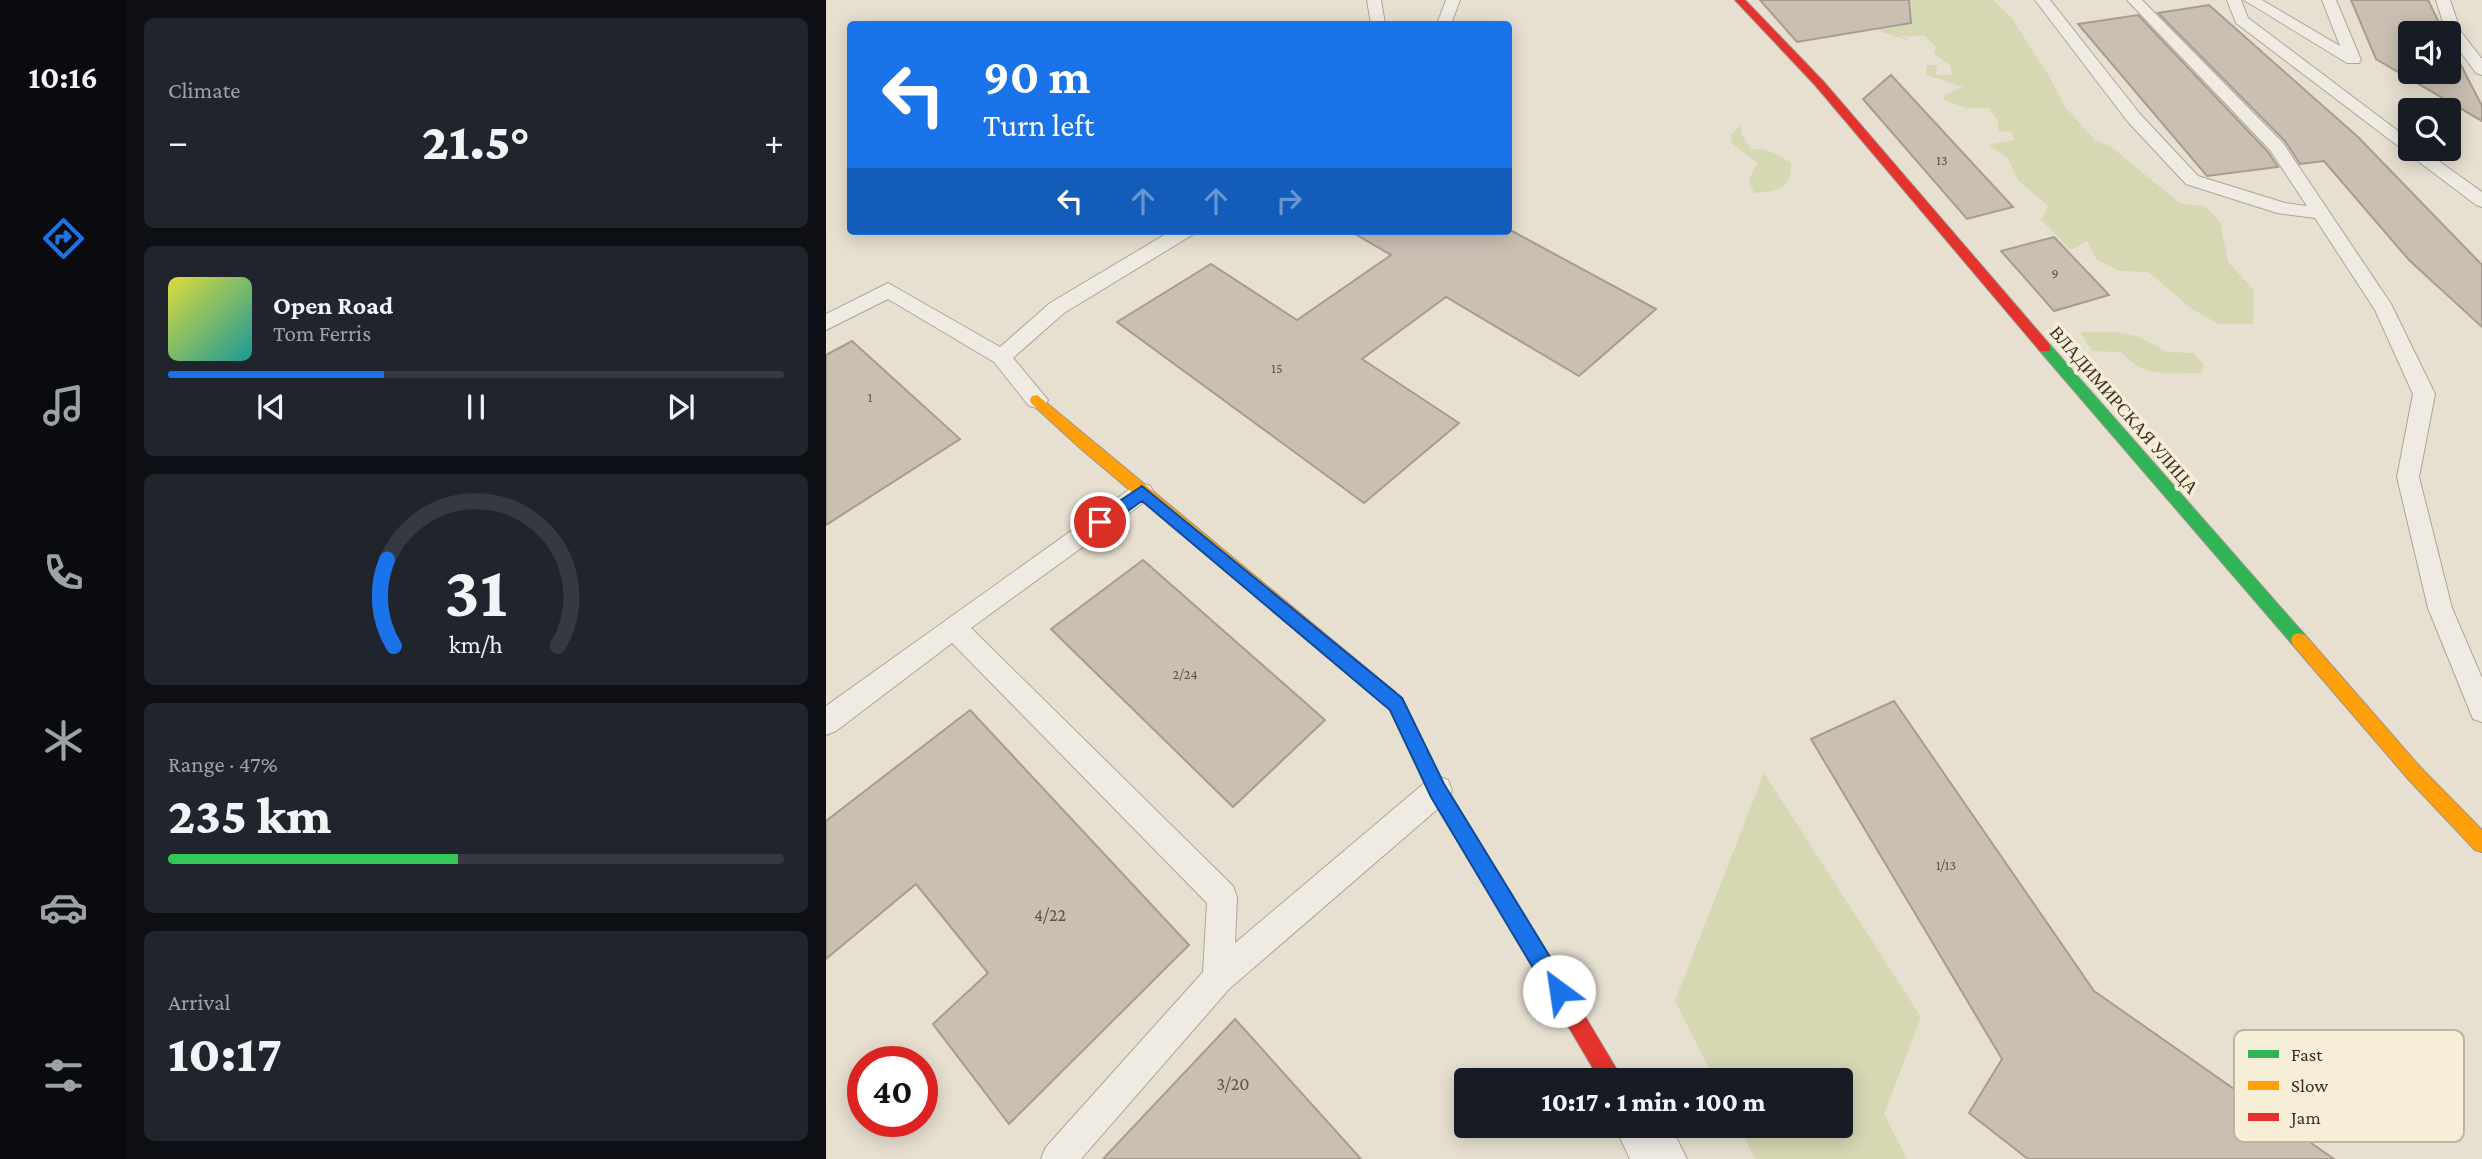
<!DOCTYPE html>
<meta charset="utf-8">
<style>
body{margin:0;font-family:"Crimson Pro",serif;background:#20242c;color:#f1f3f6;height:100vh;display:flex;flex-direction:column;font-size:26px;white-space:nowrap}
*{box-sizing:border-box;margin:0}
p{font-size:23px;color:#9ea1a6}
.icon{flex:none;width:38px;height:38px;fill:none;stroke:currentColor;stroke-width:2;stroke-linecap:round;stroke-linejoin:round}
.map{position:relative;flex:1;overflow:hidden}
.details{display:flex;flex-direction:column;gap:18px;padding:18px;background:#0d0f14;width:700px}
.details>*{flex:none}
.top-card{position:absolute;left:21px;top:21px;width:665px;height:214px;border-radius:7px;box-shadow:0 4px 18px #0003;background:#1a73e8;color:#fff;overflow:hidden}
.controls{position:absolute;left:1572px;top:21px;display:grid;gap:14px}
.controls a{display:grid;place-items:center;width:63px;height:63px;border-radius:7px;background:#171b24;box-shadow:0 4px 18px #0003;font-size:35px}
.speed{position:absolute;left:21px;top:1046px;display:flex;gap:14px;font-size:35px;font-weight:700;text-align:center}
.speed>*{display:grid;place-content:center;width:91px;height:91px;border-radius:50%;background:#171b24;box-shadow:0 4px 18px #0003;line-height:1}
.speed .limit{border:10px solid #d22;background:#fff;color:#111}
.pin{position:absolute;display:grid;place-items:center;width:60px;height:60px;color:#fff;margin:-30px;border:4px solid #fff;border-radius:50%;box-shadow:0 2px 7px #0007}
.me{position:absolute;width:77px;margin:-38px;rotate:329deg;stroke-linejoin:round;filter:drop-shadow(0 0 5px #0008)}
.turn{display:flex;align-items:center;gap:24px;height:147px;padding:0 21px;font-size:32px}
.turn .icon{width:91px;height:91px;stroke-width:2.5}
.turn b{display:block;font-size:49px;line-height:60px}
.lanes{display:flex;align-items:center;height:66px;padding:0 21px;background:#0003;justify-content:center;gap:35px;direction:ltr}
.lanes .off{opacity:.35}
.big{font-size:52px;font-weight:800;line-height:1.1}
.details .widget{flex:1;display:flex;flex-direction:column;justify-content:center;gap:10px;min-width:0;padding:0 24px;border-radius:10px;background:#20242c}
.details .dial{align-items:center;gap:0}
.dial svg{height:182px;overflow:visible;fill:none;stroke:#363941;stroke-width:7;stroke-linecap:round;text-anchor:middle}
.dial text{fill:#f1f3f6;stroke:none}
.song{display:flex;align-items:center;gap:21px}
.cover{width:84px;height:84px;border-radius:10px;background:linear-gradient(135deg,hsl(60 70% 55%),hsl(180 70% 35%))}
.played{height:7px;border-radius:4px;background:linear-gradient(90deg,#1a73e8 35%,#363941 35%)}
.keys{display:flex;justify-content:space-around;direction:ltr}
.heat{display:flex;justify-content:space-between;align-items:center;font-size:38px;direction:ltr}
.charge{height:10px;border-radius:5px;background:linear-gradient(90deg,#34c759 47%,#363941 0)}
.trip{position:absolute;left:628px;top:1068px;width:399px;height:70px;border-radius:7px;background:#171b24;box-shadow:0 4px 18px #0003;font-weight:800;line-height:70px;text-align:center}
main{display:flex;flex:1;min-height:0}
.menu{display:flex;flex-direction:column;width:126px;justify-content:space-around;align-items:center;background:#090b0e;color:#9ea1a6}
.menu .icon{width:49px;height:49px}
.menu .selected{color:#1a73e8}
.menu b{font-size:32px;color:#f1f3f6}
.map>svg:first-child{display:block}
.green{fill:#d6d7b3}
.building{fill:#cbbfb2;stroke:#a89c90;stroke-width:2}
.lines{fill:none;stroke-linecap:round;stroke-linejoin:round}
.lane-casing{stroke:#ada599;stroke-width:2}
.street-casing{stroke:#ada599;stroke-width:2}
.fast-casing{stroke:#9c958a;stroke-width:2}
.slow-casing{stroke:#9c958a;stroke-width:2}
.jam-casing{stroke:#9c958a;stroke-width:2}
.lane{fill:#efebe3;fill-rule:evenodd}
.street{fill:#efebe3;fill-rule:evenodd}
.fast{fill:#30b455;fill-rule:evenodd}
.slow{fill:#ff9f0a;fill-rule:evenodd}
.jam{fill:#e5322d;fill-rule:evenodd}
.route{fill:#1a73e8;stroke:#114b97;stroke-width:2}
.labels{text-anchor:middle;stroke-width:7;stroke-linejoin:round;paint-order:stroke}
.number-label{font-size:14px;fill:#605244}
.street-label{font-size:18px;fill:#3d2e20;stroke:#f7eed8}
.near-number-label{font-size:18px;fill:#605244}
.key{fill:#f7eed8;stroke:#bfb4a1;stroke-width:2}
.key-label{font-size:19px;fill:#3d2e20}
</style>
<main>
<nav class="menu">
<b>10:16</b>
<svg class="icon selected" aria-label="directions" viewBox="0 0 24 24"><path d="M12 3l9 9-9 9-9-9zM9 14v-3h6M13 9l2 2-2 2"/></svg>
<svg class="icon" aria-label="music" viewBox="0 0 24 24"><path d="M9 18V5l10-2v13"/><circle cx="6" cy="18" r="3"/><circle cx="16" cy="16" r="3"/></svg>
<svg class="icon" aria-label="phone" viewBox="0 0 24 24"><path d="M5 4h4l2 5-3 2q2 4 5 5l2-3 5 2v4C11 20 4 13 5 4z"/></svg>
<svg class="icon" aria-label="climate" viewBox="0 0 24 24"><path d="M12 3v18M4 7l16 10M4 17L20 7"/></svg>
<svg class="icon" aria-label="car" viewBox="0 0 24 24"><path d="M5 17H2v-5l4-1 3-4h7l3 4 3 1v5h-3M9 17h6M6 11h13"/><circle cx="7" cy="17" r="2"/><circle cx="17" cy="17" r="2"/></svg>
<svg class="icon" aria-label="filters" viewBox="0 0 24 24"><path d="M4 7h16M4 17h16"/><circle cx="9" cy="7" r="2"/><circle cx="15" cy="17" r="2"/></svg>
</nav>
<section class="details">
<div class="widget"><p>Climate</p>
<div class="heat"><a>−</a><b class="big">21.5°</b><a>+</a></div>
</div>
<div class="widget">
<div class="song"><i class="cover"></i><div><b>Open Road</b><p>Tom Ferris</p></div></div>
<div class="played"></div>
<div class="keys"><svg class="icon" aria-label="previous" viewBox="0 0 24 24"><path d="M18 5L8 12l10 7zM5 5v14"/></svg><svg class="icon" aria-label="pause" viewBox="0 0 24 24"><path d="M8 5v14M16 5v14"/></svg><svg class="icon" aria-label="next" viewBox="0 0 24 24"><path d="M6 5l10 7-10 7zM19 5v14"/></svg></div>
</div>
<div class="widget dial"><svg viewBox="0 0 100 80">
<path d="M14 69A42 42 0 1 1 86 69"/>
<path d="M14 69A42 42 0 0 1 11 31" stroke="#1a73e8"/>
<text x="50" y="56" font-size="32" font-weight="700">31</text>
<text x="50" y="72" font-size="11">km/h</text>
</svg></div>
<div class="widget"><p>Range · 47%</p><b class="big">235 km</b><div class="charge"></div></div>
<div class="widget"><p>Arrival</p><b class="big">10:17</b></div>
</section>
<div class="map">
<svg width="1656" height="1159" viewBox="0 0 1656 1159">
<rect width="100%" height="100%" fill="#e7e0d1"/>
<path class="green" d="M1047 0H1167L1185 17 1223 76 1240 108 1269 140 1284 146 1355 204 1379 206 1394 222 1402 262 1428 290 1427 324H1392L1365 308 1322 272 1294 271 1271 260 1261 241 1245 250 1215 220 1222 206 1192 180 1181 157 1162 145 1188 140 1186 132 1172 131V121L1163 108H1140L1117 100 1119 95 1137 87 1100 75 1101 65H1111L1110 75H1126L1124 65 1108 54 1110 47 1099 36H1075L1086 42 1053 31Z
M915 124 916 135 925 149H938L960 158H956L965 163C967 188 948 193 928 193L923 181 931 163 905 143V135Z
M1254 332H1288L1311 336 1341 352 1368 353 1378 365 1376 373C1343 373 1319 379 1295 352L1266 351Z
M938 773 1095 1017 1058 1114 1081 1159H929L912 1125H1015V1080H889L849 1001Z"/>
<path class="building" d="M934 0H1083L1085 23 971 42Z
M1525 0H1602L1618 33H1584V72H1622V40L1656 106V121L1550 59Z
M1383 5 1532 137 1656 265V327L1583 260 1498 161 1474 164 1459 141 1332 13Z
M1312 15 1442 152 1452 167 1381 176 1252 24Z
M1065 75 1137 153 1187 207 1141 219 1037 99Z
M524 231H686L830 309 753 376 620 297 536 359 633 423 538 503 291 322 385 264 471 320 565 255Z
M1228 237 1283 295 1228 311 1175 251Z
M26 341 134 439 0 525V355Z
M317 560 499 720 407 807 225 629Z
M1068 701 1268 991 1508 1159H1202L1143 1113 1176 1059 985 739Z
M144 710 363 945 183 1124 107 1024 162 973 90 884 0 959V821Z
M409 1019 535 1159H277Z"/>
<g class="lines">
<defs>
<path id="lane" d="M541 0H555L559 24H545Z
M620 0H634L625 24H611Z
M1209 0H1224L1314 114 1372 176 1459 203 1481 206 1444 150 1301 0H1316L1457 143 1565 304 1609 394 1593 477 1626 608 1656 678V722L1647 719 1602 608 1571 477 1587 394 1549 310 1489 218 1451 213 1360 184 1302 122Z
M1401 0H1415L1422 18 1584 140V149H1596L1656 192V207L1650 205 1410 23Z
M1418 0H1436L1514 46 1496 0H1510L1535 60 1533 63H1521Z
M1610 0H1624L1635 32 1656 59V75L1650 73 1620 32Z
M345 231H368L366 235 238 313 187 358 222 400 219 406 211 408 203 406 168 362 62 299 0 330V314L62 283 174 347 224 303Z
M316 483 324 486 328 492 324 498 145 628 407 886 411 897 409 943 602 780 612 776 622 780 626 790 622 800 403 989 255 1159H215L220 1147 377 972 381 903 126 643 10 731 0 735V706L308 486Z"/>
<path id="street" d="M788 1125H844L861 1159H804Z"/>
<path id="fast" d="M1219 343 1224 345 1479 635 1481 640 1479 645 1473 647 1467 645 1214 351 1212 348Z
M563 690 576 698 618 784 720 951 723 958 720 965 713 968 706 965 606 796 564 710 554 698 557 692Z"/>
<path id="slow" d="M211 395 569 692 572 698 569 704 563 706 557 704 254 448 206 404 204 400 206 396Z
M1473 633 1479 635 1595 768 1656 830V852L1649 850 1583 780 1467 645 1465 640 1467 635Z"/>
<path id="jam" d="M909 0H919L997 81 1224 345V351H1214L989 85Z
M713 948 720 951 797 1080H774L706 965 703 958 706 951Z"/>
</defs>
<use href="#lane" class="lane-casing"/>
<use href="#street" class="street-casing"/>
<use href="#fast" class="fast-casing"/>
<use href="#slow" class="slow-casing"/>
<use href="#jam" class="jam-casing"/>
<use href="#lane" class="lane"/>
<use href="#street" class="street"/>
<use href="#fast" class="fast"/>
<use href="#slow" class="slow"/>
<use href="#jam" class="jam"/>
</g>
<path class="route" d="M316 486 576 698 618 784 740 983 743 991 740 998 733 1001 725 998 605 797 564 710 316 501 279 527H268L266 522 268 518Z"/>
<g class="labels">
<g class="number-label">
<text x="1116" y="165">13</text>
<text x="1229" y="278">9</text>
<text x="451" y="373">15</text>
<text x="44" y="402">1</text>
<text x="359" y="679">2/24</text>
<text x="1120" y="870">1/13</text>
</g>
<g class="street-label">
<text transform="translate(1298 410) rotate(49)" y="6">ВЛАДИМИРСКАЯ УЛИЦА</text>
</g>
<g class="near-number-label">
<text x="224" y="921">4/22</text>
<text x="407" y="1090">3/20</text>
</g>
</g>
<rect x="1408" y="1030" width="230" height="112" rx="10" class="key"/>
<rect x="1422" y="1050" width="31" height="8" fill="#30b455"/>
<rect x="1422" y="1081" width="31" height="9" fill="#ff9f0a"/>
<rect x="1422" y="1113" width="31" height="8" fill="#e5322d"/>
<g class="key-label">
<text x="1465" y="1061">Fast</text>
<text x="1465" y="1092">Slow</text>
<text x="1465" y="1124">Jam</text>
</g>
</svg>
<div class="controls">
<a><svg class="icon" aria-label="sound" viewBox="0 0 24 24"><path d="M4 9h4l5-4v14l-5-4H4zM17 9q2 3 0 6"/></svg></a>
<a><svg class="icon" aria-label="search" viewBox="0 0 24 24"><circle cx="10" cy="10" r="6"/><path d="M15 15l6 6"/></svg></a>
</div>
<div class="speed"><div class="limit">40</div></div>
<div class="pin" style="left:274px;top:522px;background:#d93025"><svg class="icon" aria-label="arrive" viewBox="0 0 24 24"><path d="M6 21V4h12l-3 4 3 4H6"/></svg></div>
<svg class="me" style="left:733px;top:991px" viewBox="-20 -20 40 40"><circle r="19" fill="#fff"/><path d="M0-13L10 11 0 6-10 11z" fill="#1a73e8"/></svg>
<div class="trip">10:17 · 1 min · 100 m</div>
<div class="top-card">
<div class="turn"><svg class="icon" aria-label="left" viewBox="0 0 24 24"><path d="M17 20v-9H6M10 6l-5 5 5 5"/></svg><div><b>90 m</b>Turn left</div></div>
<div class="lanes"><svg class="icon" aria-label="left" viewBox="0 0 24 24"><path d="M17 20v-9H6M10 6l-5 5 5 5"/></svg><svg class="icon off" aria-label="ahead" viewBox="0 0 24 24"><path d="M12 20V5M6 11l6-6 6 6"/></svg><svg class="icon off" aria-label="ahead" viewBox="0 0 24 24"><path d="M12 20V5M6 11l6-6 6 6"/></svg><svg class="icon off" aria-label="right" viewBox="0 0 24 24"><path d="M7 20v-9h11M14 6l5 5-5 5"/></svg></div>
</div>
</div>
</main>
